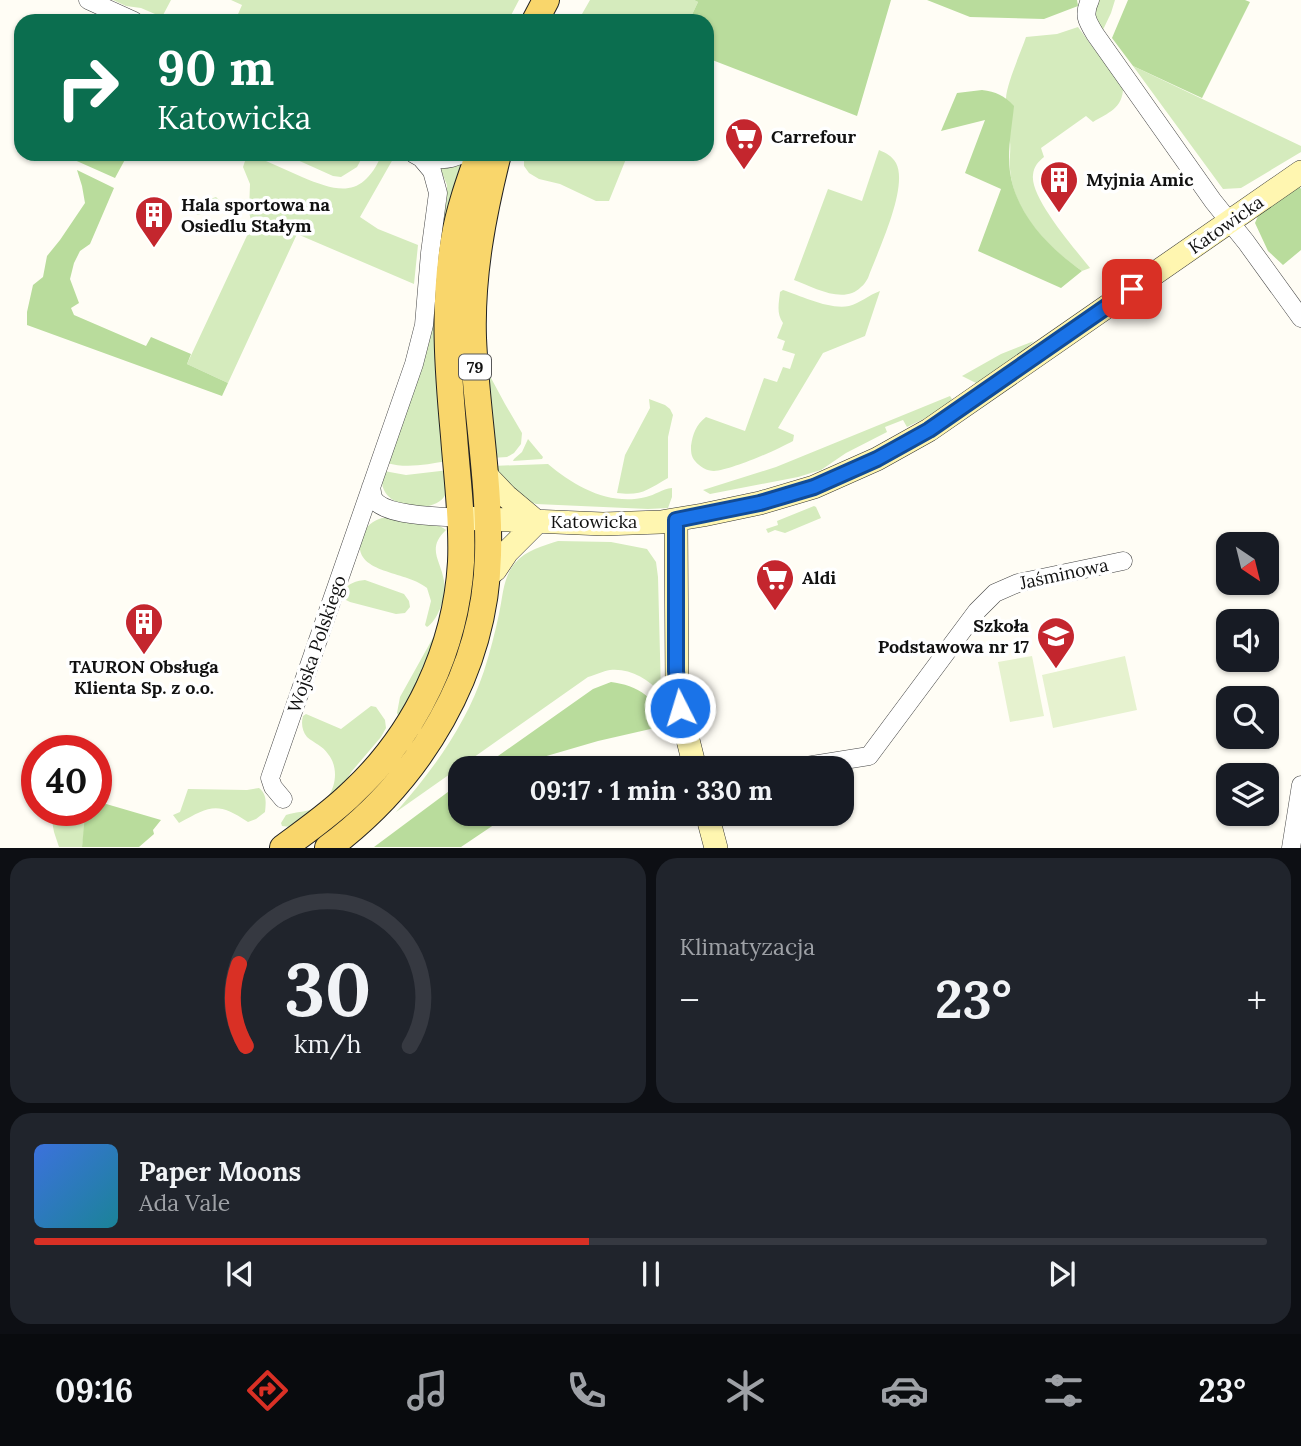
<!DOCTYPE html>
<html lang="pl">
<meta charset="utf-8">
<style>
body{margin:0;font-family:Lora,serif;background:#20242c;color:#f1f3f6;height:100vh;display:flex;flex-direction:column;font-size:26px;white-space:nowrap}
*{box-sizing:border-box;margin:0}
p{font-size:23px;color:#9ea1a6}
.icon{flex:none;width:38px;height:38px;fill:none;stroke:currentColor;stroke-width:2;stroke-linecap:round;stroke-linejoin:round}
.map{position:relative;height:848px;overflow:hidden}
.side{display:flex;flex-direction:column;gap:10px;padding:10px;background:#0d0f14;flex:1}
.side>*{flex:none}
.top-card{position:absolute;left:14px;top:14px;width:700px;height:147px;border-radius:21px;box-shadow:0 2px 5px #0004;background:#0b6e4f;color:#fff;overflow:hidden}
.needle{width:46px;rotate:145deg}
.tools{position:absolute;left:1216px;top:532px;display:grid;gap:14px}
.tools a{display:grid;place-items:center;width:63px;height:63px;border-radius:14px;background:#171b24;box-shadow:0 2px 5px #0004;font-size:35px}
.speed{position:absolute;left:21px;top:735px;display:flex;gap:14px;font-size:35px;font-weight:700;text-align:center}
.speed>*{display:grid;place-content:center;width:91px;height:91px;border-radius:50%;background:#171b24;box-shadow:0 2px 5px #0004;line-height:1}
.speed .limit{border:10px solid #d22;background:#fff;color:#111}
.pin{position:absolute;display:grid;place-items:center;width:60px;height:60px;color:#fff;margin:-30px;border-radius:14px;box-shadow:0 4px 10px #0006}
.me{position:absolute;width:77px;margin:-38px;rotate:355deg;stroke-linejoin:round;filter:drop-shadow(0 0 5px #0008)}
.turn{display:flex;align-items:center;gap:24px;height:147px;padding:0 28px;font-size:32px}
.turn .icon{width:91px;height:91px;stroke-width:2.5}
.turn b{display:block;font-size:49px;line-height:60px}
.big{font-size:52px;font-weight:700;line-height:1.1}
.side .tile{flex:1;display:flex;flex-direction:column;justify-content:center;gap:10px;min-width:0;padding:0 24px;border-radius:21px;background:#20242c}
.side .dial{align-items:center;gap:0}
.dial svg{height:182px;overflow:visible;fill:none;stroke:#363941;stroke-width:7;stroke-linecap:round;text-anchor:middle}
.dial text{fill:#f1f3f6;stroke:none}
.song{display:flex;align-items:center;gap:21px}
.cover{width:84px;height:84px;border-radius:10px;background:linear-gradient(135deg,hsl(220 70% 55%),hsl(190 70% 35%))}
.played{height:7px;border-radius:4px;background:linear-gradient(90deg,#d93025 45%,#363941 45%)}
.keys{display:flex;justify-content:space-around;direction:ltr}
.heat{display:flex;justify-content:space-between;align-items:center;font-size:38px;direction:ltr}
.side .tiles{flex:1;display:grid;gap:10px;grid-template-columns:1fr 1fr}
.tile:last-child{grid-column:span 2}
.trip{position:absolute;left:448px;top:756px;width:406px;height:70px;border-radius:21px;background:#171b24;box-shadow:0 2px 5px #0004;font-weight:700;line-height:70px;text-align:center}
.tab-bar{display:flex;height:112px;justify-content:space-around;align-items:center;background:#090b0e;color:#9ea1a6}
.tab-bar .icon{width:49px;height:49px}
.tab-bar .active{color:#d93025}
.tab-bar b{font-size:32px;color:#f1f3f6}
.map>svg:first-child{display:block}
.green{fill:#d5ebbd}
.forest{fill:#b9dc9c}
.pitch{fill:#e6f2cf}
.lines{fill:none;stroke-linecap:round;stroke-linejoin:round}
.street-casing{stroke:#444;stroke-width:19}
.secondary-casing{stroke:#333;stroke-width:24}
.primary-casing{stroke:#222;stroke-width:28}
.street{stroke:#fff;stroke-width:18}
.secondary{stroke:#fff6b0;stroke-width:23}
.primary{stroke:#f9d66b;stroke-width:26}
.route-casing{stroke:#114b97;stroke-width:18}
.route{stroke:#1a73e8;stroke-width:12}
.labels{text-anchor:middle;stroke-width:7;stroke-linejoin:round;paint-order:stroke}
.shield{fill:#fff;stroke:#585858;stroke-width:2}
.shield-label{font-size:16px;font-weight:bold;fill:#111}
.poi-label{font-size:18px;font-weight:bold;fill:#111;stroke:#fff;text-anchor:start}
.street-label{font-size:18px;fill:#111;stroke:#fff}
</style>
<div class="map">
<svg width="1301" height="848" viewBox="0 0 1301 848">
<rect width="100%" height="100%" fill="#fffdf5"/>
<path class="green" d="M113 0H171L162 17 141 8 126 6Z
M231 0H519L508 21H235L242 5Z
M590 0H694L698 2 689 21H578Z
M1098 0H1115L1111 13 1101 34 1094 23 1096 4Z
M1078 27 1123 88C1123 108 1108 113 1093 122L1086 116 1041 148 1044 157C1038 162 1034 166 1033 175 1030 198 1075 249 1090 268L1082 271C1048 248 1013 212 1010 169 1009 160 1011 150 1010 142 1009 127 1005 113 1006 99 1006 85 1021 52 1026 37L1057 34Z
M1133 66 1301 146V152L1241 188 1223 189Z
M879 150C886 153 892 156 896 163 909 187 877 253 868 278 866 281 864 285 861 287 844 305 813 287 794 280L828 189 862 201Z
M284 154H364L357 167 341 177 333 176Z
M382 154 393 159 360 217 378 229 418 245 414 284 297 234 228 383 187 364 252 225 249 212 250 184 243 167 246 158 251 156 257 157C272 164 287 170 302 177 340 193 363 198 382 154Z
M524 154H628L609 201H596L560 184 539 179 529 173 524 166Z
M469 159 448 461C427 464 408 469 387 463L447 199V185L440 168Z
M216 197 219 200 215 210 198 215 189 210 192 205Z
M783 290C801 296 830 310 849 306 860 303 869 295 880 291L865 336 823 353 778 428 794 435 793 441C777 450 731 470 714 471 707 471 700 467 695 461 691 456 691 452 691 446 693 433 696 425 706 417L745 431 764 378 777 382 783 367 790 369 795 354 782 350 785 341 777 338 783 323C776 313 779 303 780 292Z
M1034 341 1006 367 978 384 962 376 1001 354Z
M484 365 505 404 522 433 521 444 514 453 507 457 491 458Z
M950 396 952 399 942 410 907 427 903 420 885 427 887 432 846 453 821 470 798 477 710 494 703 490 776 467Z
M649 399 665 405 670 409 673 415 668 437V478C647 490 642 496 617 493L625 455 650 408Z
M528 439 543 457 542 459 513 461 514 459 522 452Z
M548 464C575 487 610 506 646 497 655 495 662 489 672 488V497L668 508 648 509 536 504 519 498 492 466Z
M449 470C448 479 449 489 444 497 430 515 383 508 382 482 382 478 384 475 384 471L406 475Z
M814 506 816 507 821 518 785 533 775 530 768 533 766 529 778 525 777 521Z
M382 518C400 518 432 519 446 530 426 549 441 560 444 581 446 596 439 619 427 627L425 625 431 601 427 588C406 570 348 574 362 536 366 526 372 521 382 518Z
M558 541 611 542 647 549 656 562 658 577 661 693C648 679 630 668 610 670 603 671 595 675 588 677L396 812C433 770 466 725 484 671 490 652 495 633 499 614 503 596 503 577 515 563 526 550 543 546 558 541Z
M365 580 404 594 409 601 410 607 405 613 396 614 350 602 344 599C342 585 354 581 365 580Z
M439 633 400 719 397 713 400 697 434 636Z
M371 706 376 707 385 720 386 728 381 737 352 771 338 793 290 827 282 826 281 823 286 815C295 812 305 812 313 809 334 801 342 771 328 754 323 746 314 743 307 737 302 731 301 723 303 716L306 714 341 729Z
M259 788C267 794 266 803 265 812L256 819 248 822C217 801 210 806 179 823L173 815 180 812 188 789 247 790Z
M50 810H87L82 847H59L54 832Z"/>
<path class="forest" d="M694 0H891L857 116 707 58V21H689L698 2Z
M927 0H1077L1078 6 1044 19 970 17Z
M1128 0H1245L1250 2 1202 98 1133 66 1112 38Z
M982 90C996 92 1004 95 1014 106 1012 127 1007 151 1010 172 1016 214 1048 247 1082 271L1061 288 978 251 1001 189 965 173 985 120 941 131 957 93Z
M61 154H128L115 178Z
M77 170 114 188 90 244 80 251 74 263 70 279 79 303 71 308 74 315 146 346 151 337 191 354 187 364 228 383 222 396 27 325V312L33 285 43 277 47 256 60 240 85 203 82 186Z
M1299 185 1301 189V250L1283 265 1268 251 1255 223 1258 216Z
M611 682C637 685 658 699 668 725L598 741 526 762 518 768H481L593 689Z
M460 783V814H510L461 847H374Z
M96 801 161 820 153 830 154 834 139 847H82L85 815 87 810H96Z"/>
<path class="pitch" d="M1032 656 1044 716 1010 722 998 662Z
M1125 656 1137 710 1053 728 1042 675Z"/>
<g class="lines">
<defs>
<path id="street" d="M88 0 134 21
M1090 0C1083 15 1087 21 1095 34L1213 201 1246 242 1301 318
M418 154C434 160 446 162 462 154
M371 487C372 490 372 495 373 498 383 517 440 516 460 518
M794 768 869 756 977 611 995 593 1018 583 1123 561
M283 799 273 787 270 778 414 364 424 325 430 253 438 193 432 171 421 158 414 154
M1291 848 1301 785"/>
<path id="secondary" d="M484 473 506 496 537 522
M460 518 603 524 661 522 703 515 760 503 814 487 877 459 929 430 1301 172
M676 520 677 687 680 708 695 768
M486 576 495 570 507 552 537 522
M707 814 716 848"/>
<path id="primary" d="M535 21 546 0
M283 848C307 830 332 813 353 792 416 733 456 649 461 562 463 520 457 477 454 436 448 371 443 305 454 240 459 210 469 182 479 154
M328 848C421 779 485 672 488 555 490 482 476 410 473 338 471 275 483 214 498 154"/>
</defs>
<use href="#street" class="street-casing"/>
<use href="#secondary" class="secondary-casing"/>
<use href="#primary" class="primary-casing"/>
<use href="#street" class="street"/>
<use href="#secondary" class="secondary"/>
<use href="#primary" class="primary"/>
</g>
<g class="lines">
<defs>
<path id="route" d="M680 708 676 671V520L760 503 814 487 877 459 929 430 1132 289"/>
</defs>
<use href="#route" class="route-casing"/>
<use href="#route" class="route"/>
</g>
<defs>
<symbol id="supermarket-pin" viewBox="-11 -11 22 30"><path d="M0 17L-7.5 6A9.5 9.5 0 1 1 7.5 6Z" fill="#c4262e" stroke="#fff"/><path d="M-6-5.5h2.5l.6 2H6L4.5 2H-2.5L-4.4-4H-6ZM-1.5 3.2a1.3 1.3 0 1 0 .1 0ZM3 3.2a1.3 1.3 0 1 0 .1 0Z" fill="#fff"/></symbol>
<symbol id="building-pin" viewBox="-11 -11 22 30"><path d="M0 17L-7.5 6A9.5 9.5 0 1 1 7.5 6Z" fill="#c4262e" stroke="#fff"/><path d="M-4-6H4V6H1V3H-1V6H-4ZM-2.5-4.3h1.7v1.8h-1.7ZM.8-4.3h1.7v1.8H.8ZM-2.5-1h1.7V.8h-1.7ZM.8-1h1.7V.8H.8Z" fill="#fff"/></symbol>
<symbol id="school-pin" viewBox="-11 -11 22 30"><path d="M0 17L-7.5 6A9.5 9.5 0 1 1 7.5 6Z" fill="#c4262e" stroke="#fff"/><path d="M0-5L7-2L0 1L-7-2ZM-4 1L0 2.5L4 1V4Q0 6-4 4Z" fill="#fff"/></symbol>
</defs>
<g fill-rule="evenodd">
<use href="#supermarket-pin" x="722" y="115" width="44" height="60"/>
<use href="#building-pin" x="1037" y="158" width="44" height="60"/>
<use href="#building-pin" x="132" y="193" width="44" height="60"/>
<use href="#supermarket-pin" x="753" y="556" width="44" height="60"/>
<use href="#building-pin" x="122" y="600" width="44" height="60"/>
<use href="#school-pin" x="1034" y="614" width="44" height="60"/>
</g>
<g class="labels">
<rect class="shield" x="459" y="354.5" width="32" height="25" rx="5"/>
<g class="shield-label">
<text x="475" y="373">79</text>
</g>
<g class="poi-label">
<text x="771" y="143">Carrefour</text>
<text x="1086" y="186">Myjnia Amic</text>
<text x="181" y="211">Hala sportowa na<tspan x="181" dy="21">Osiedlu Stałym</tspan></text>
<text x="802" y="584">Aldi</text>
<text x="1029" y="632" text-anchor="end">Szkoła<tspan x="1029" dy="21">Podstawowa nr 17</tspan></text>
<text x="144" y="673" text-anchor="middle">TAURON Obsługa<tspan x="144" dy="21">Klienta Sp. z o.o.</tspan></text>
</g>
<g class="street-label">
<text transform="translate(1226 225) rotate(-35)" y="6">Katowicka</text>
<text x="594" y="528">Katowicka</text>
<text transform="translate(1064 574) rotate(-12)" y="6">Jaśminowa</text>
<text transform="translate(317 644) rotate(-71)" y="6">Wojska Polskiego</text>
</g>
</g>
</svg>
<div class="tools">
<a><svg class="needle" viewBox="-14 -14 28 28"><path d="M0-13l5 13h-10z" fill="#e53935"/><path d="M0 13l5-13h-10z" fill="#9ea1a6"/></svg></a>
<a><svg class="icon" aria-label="sound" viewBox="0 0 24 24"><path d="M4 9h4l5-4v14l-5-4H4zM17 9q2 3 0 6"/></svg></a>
<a><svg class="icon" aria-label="search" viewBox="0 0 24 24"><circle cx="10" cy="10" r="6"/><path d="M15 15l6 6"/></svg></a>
<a><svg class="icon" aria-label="layers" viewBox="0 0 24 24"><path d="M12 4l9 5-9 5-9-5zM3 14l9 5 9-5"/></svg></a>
</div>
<div class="speed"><div class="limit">40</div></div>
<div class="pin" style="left:1132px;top:289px;background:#d93025"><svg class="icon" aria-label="arrive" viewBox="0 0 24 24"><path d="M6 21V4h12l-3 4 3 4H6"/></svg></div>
<svg class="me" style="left:680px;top:708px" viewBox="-20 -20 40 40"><circle r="17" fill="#1a73e8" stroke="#fff" stroke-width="3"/><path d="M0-11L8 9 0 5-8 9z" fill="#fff"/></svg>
<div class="trip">09:17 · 1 min · 330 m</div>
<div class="top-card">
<div class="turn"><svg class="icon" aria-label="right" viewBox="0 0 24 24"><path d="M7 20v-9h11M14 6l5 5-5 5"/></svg><div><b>90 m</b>Katowicka</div></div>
</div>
</div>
<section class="side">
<div class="tiles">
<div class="tile dial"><svg viewBox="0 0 100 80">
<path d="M14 69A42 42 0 1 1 86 69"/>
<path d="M14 69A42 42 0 0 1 11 33" stroke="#d93025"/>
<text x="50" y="56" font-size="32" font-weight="700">30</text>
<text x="50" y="72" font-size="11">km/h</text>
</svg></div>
<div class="tile"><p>Klimatyzacja</p>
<div class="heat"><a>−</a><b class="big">23°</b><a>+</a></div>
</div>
<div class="tile">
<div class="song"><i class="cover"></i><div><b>Paper Moons</b><p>Ada Vale</p></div></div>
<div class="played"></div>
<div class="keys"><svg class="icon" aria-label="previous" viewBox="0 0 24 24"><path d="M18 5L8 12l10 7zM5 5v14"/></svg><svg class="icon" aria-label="pause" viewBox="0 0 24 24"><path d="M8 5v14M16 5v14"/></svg><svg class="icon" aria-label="next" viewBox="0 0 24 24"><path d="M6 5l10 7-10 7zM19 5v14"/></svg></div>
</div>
</div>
</section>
<nav class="tab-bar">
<b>09:16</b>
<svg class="icon active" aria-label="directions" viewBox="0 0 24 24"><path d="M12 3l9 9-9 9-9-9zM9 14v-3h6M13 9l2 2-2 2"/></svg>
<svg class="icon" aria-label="music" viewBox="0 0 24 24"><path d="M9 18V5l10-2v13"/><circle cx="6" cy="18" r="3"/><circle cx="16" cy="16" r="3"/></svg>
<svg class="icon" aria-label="phone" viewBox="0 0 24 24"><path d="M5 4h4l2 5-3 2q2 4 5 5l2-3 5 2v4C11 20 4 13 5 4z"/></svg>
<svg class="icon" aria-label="climate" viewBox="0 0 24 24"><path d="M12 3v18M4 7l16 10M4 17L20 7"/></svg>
<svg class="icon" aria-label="car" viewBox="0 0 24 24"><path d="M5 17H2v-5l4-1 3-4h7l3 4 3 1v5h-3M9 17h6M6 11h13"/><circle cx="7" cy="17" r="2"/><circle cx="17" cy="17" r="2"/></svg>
<svg class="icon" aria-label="filters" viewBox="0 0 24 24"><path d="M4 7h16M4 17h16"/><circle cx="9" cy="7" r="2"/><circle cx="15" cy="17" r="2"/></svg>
<b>23°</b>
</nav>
